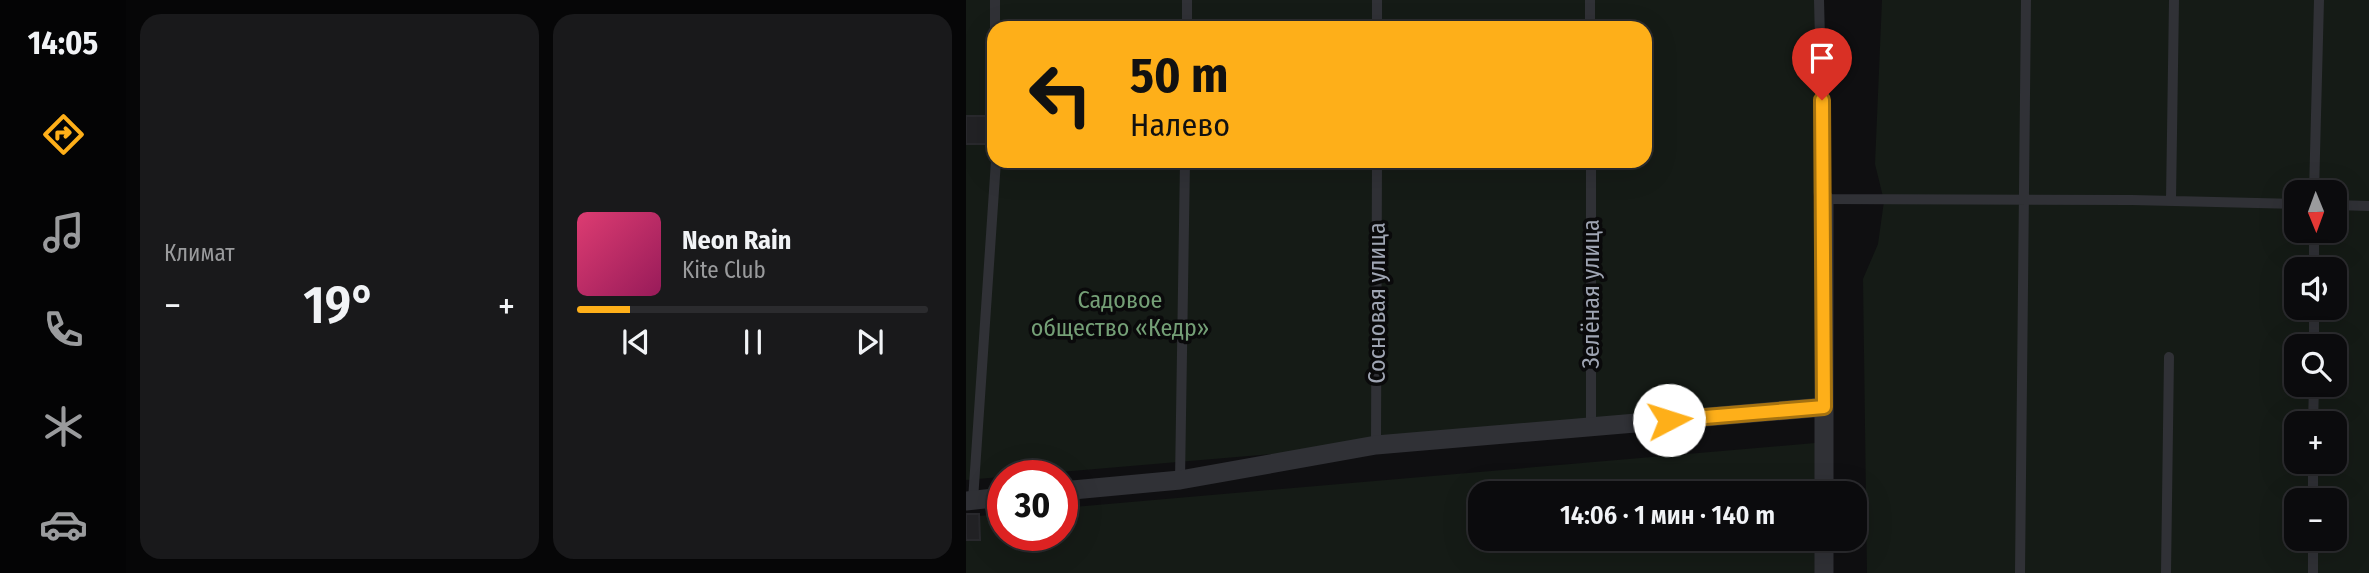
<!DOCTYPE html>
<html lang="ru">
<meta charset="utf-8">
<style>
body{margin:0;font-family:"Fira Sans Condensed",sans-serif;background:#19191b;color:#f1f3f6;height:100vh;display:flex;flex-direction:column;font-size:26px;white-space:nowrap}
*{box-sizing:border-box;margin:0}
p{font-size:23px;color:#9a9b9d}
.icon{flex:none;width:38px;height:38px;fill:none;stroke:currentColor;stroke-width:2;stroke-linecap:round;stroke-linejoin:round}
.map{position:relative;flex:1;overflow:hidden}
.panel{display:flex;flex-direction:column;gap:14px;padding:14px;background:#060607;width:840px}
.panel>*{flex:none}
.hud{position:absolute;left:21px;top:21px;width:665px;height:147px;border-radius:21px;box-shadow:0 7px 28px #0002,0 0 0 2px #2b2b2e;background:#feaf19;color:#111;overflow:hidden}
.needle{width:46px;rotate:179deg}
.controls{position:absolute;left:1318px;top:180px;display:grid;gap:14px}
.controls a{display:grid;place-items:center;width:63px;height:63px;border-radius:14px;background:#0b0b0d;box-shadow:0 7px 28px #0002,0 0 0 2px #2b2b2e;font-size:35px}
.speed{position:absolute;left:21px;top:460px;display:flex;gap:14px;font-size:35px;font-weight:700;text-align:center}
.speed>*{display:grid;place-content:center;width:91px;height:91px;border-radius:50%;background:#0b0b0d;box-shadow:0 7px 28px #0002,0 0 0 2px #2b2b2e;line-height:1}
.speed .limit{border:10px solid #d22;background:#fff;color:#111}
.pin{position:absolute;display:grid;place-items:center;width:60px;height:60px;color:#fff;margin:-72px -30px;border-radius:50% 50% 50% 0;rotate:-45deg;box-shadow:0 0 7px #0007}
.pin .icon{rotate:45deg}
.me{position:absolute;width:77px;margin:-38px;rotate:85deg;stroke-linejoin:round;filter:drop-shadow(0 0 5px #0008)}
.turn{display:flex;align-items:center;gap:24px;height:147px;padding:0 28px;font-size:32px}
.turn .icon{width:91px;height:91px;stroke-width:2.5}
.turn b{display:block;font-size:49px;line-height:60px}
.big{font-size:52px;font-weight:600;line-height:1.1}
.panel .tile{flex:1;display:flex;flex-direction:column;justify-content:center;gap:10px;min-width:0;padding:0 24px;border-radius:21px;background:#19191b}
.song{display:flex;align-items:center;gap:21px}
.cover{width:84px;height:84px;border-radius:10px;background:linear-gradient(135deg,hsl(340 70% 55%),hsl(330 70% 35%))}
.played{height:7px;border-radius:4px;background:linear-gradient(90deg,#feaf19 15%,#2b2b2e 15%)}
.keys{display:flex;justify-content:space-around;direction:ltr}
.heat{display:flex;justify-content:space-between;align-items:center;font-size:38px;direction:ltr}
.panel .tiles{flex:1;display:grid;gap:14px;grid-template-columns:repeat(2,1fr)}
.trip{position:absolute;left:502px;top:481px;width:399px;height:70px;border-radius:21px;background:#0b0b0d;box-shadow:0 7px 28px #0002,0 0 0 2px #2b2b2e;font-weight:600;line-height:70px;text-align:center}
main{display:flex;flex:1;min-height:0}
.menu{display:flex;flex-direction:column;width:126px;justify-content:space-around;align-items:center;background:#040405;color:#9a9b9d}
.menu .icon{width:49px;height:49px}
.menu .active{color:#feaf19}
.menu b{font-size:32px;color:#f1f3f6}
.map>svg:first-child{display:block}
.green{fill:#151b16;fill-rule:evenodd}
.building{fill:#222225;stroke:#29292d;stroke-width:2}
.lines{fill:none;stroke-linecap:round;stroke-linejoin:round}
.service{stroke:#303136;stroke-width:10}
.minor{stroke:#303136;stroke-width:19}
.route-casing{stroke:#a57210;stroke-width:18}
.route{stroke:#feaf19;stroke-width:12}
.labels{text-anchor:middle;stroke-width:7;stroke-linejoin:round;paint-order:stroke}
.street-label{font-size:24px;fill:#9fa5b3;stroke:#0a0a0b}
.park-label{font-size:24px;fill:#749f76;stroke:#0a0a0b}
</style>
<main>
<nav class="menu">
<b>14:05</b>
<svg class="icon active" aria-label="directions" viewBox="0 0 24 24"><path d="M12 3l9 9-9 9-9-9zM9 14v-3h6M13 9l2 2-2 2"/></svg>
<svg class="icon" aria-label="music" viewBox="0 0 24 24"><path d="M9 18V5l10-2v13"/><circle cx="6" cy="18" r="3"/><circle cx="16" cy="16" r="3"/></svg>
<svg class="icon" aria-label="phone" viewBox="0 0 24 24"><path d="M5 4h4l2 5-3 2q2 4 5 5l2-3 5 2v4C11 20 4 13 5 4z"/></svg>
<svg class="icon" aria-label="climate" viewBox="0 0 24 24"><path d="M12 3v18M4 7l16 10M4 17L20 7"/></svg>
<svg class="icon" aria-label="car" viewBox="0 0 24 24"><path d="M5 17H2v-5l4-1 3-4h7l3 4 3 1v5h-3M9 17h6M6 11h13"/><circle cx="7" cy="17" r="2"/><circle cx="17" cy="17" r="2"/></svg>
</nav>
<section class="panel">
<div class="tiles">
<div class="tile"><p>Климат</p>
<div class="heat"><a>−</a><b class="big">19°</b><a>+</a></div>
</div>
<div class="tile">
<div class="song"><i class="cover"></i><div><b>Neon Rain</b><p>Kite Club</p></div></div>
<div class="played"></div>
<div class="keys"><svg class="icon" aria-label="previous" viewBox="0 0 24 24"><path d="M18 5L8 12l10 7zM5 5v14"/></svg><svg class="icon" aria-label="pause" viewBox="0 0 24 24"><path d="M8 5v14M16 5v14"/></svg><svg class="icon" aria-label="next" viewBox="0 0 24 24"><path d="M6 5l10 7-10 7zM19 5v14"/></svg></div>
</div>
</div>
</section>
<div class="map">
<svg width="1403" height="573" viewBox="0 0 1403 573">
<rect width="100%" height="100%" fill="#0f0f11"/>
<path class="green" d="M0 0H853V177L847 196 858 407 0 480ZM28 28H679V161H28Z
M916 0H1403V573H901L897 279 912 244 918 201 909 164ZM1330 192H1368V231H1330ZM1330 270H1368V308H1330ZM1330 346H1368V385H1330ZM1330 424H1368V462H1330ZM1330 500H1368V539H1330Z
M860 442 859 493 514 494V539H859L858 573H0V517L37 514V536H96V508Z"/>
<path class="building" d="M0 116H23V144H0Z
M0 514H13L14 540H0Z"/>
<g class="lines">
<path class="service" d="M29 0V28
M624 0V28
M853 0 858 199 1166 200 1330 204
M221 28V0
M411 28V0
M625 161V427
M1348 192 1353 0
M1205 200 1208 0
M1368 205 1403 206
M1348 270V231
M1348 346V308
M1347 424 1348 385
M410 445 411 161
M214 480 219 161
M7 500 30 161
M1347 500V462
M1054 573 1060 0
M1200 573 1203 357
M1347 573V539"/>
<path class="minor" d="M858 199V494
M96 491 214 480 410 445 858 407
M0 501 37 497
M858 573V539"/>
</g>
<g class="lines">
<defs>
<path id="route" d="M703 420 858 407 856 100"/>
</defs>
<use href="#route" class="route-casing"/>
<use href="#route" class="route"/>
</g>
<g class="labels">
<g class="street-label">
<text transform="translate(625 294) rotate(-90)" y="8">Зелёная улица</text>
<text transform="translate(411 303) rotate(-90)" y="8">Сосновая улица</text>
</g>
<g class="park-label">
<text x="154" y="308">Садовое<tspan x="154" dy="28">общество «Кедр»</tspan></text>
</g>
</g>
</svg>
<div class="controls">
<a><svg class="needle" viewBox="-14 -14 28 28"><path d="M0-13l5 13h-10z" fill="#e53935"/><path d="M0 13l5-13h-10z" fill="#9a9b9d"/></svg></a>
<a><svg class="icon" aria-label="sound" viewBox="0 0 24 24"><path d="M4 9h4l5-4v14l-5-4H4zM17 9q2 3 0 6"/></svg></a>
<a><svg class="icon" aria-label="search" viewBox="0 0 24 24"><circle cx="10" cy="10" r="6"/><path d="M15 15l6 6"/></svg></a>
<a>+</a>
<a>−</a>
</div>
<div class="speed"><div class="limit">30</div></div>
<div class="pin" style="left:856px;top:100px;background:#d93025"><svg class="icon" aria-label="arrive" viewBox="0 0 24 24"><path d="M6 21V4h12l-3 4 3 4H6"/></svg></div>
<svg class="me" style="left:703px;top:420px" viewBox="-20 -20 40 40"><circle r="19" fill="#fff"/><path d="M0-13L10 11 0 6-10 11z" fill="#feaf19"/></svg>
<div class="trip">14:06 · 1 мин · 140 m</div>
<div class="hud">
<div class="turn"><svg class="icon" aria-label="left" viewBox="0 0 24 24"><path d="M17 20v-9H6M10 6l-5 5 5 5"/></svg><div><b>50 m</b>Налево</div></div>
</div>
</div>
</main>
